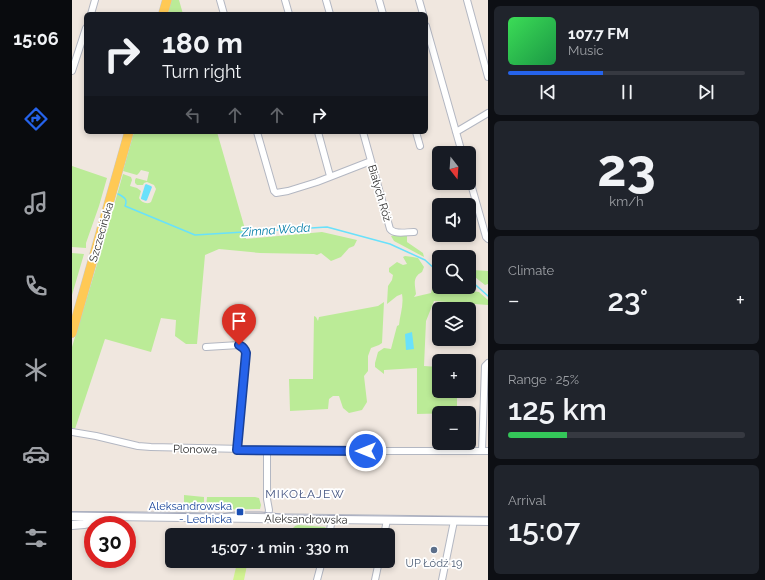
<!DOCTYPE html>
<meta charset="utf-8">
<style>
body{margin:0;font-family:Raleway,sans-serif;background:#20242c;color:#f1f3f6;height:100vh;display:flex;flex-direction:column;font-size:15px;white-space:nowrap}
*{box-sizing:border-box;margin:0}
p{font-size:13px;color:#9ea1a6}
.icon{flex:none;width:22px;height:22px;fill:none;stroke:currentColor;stroke-width:2;stroke-linecap:round;stroke-linejoin:round}
.map{position:relative;flex:1;overflow:hidden}
.drawer{display:flex;flex-direction:column;gap:6px;padding:6px;background:#0d0f14;width:277px}
.drawer>*{flex:none}
.guide{position:absolute;left:12px;top:12px;width:344px;height:122px;border-radius:6px;box-shadow:0 2px 6px #0003;background:#171b24;color:#f1f3f6;overflow:hidden}
.needle{width:26px;rotate:163deg}
.tools{position:absolute;left:360px;top:146px;display:grid;gap:8px}
.tools a{display:grid;place-items:center;width:44px;height:44px;border-radius:6px;background:#171b24;box-shadow:0 2px 6px #0003;font-size:20px}
.speed{position:absolute;left:12px;top:516px;display:flex;gap:8px;font-size:20px;font-weight:700;text-align:center}
.speed>*{display:grid;place-content:center;width:52px;height:52px;border-radius:50%;background:#171b24;box-shadow:0 2px 6px #0003;line-height:1}
.speed .limit{border:6px solid #d22;background:#fff;color:#111}
.pin{position:absolute;display:grid;place-items:center;width:34px;height:34px;color:#fff;margin:-41px -17px;border-radius:50% 50% 50% 0;rotate:-45deg;box-shadow:0 0 4px #0007}
.pin .icon{rotate:45deg}
.me{position:absolute;width:44px;margin:-22px;rotate:270deg;stroke-linejoin:round;filter:drop-shadow(0 0 3px #0008)}
.turn{display:flex;align-items:center;gap:14px;height:84px;padding:0 12px;font-size:18px}
.turn .icon{width:52px;height:52px;stroke-width:2.5}
.turn b{display:block;font-size:28px;line-height:34px}
.lanes{display:flex;align-items:center;height:38px;padding:0 12px;background:#0003;justify-content:center;gap:20px;direction:ltr}
.lanes .off{opacity:.35}
.big{font-size:30px;font-weight:600;line-height:1.1}
.drawer .widget{flex:1;display:flex;flex-direction:column;justify-content:center;gap:6px;min-width:0;padding:0 14px;border-radius:6px;background:#20242c}
.drawer .dial{align-items:center;gap:0}
.dial b{font-size:52px;line-height:1}
.song{display:flex;align-items:center;gap:12px}
.cover{width:48px;height:48px;border-radius:6px;background:linear-gradient(135deg,hsl(130 70% 55%),hsl(140 70% 35%))}
.played{height:4px;border-radius:2px;background:linear-gradient(90deg,#2563eb 40%,#363941 40%)}
.keys{display:flex;justify-content:space-around;direction:ltr}
.heat{display:flex;justify-content:space-between;align-items:center;font-size:22px;direction:ltr}
.charge{height:6px;border-radius:3px;background:linear-gradient(90deg,#34c759 25%,#363941 0)}
.trip{position:absolute;left:93px;top:528px;width:230px;height:40px;border-radius:6px;background:#171b24;box-shadow:0 2px 6px #0003;font-weight:600;line-height:40px;text-align:center}
main{display:flex;flex:1;min-height:0}
.tabs{display:flex;flex-direction:column;width:72px;justify-content:space-around;align-items:center;background:#090b0e;color:#9ea1a6}
.tabs .icon{width:28px;height:28px}
.tabs .current{color:#2563eb}
.tabs b{font-size:18px;color:#f1f3f6}
.map>svg:first-child{display:block}
.green{fill:#bbeb97}
.pitch{fill:#d2f392}
.water{fill:#69e1fb}
.lines{fill:none;stroke-linecap:round;stroke-linejoin:round}
.stream{stroke:#69e1fb;stroke-width:1.5}
.street-casing{stroke:#b3b7c2;stroke-width:8}
.secondary-casing{stroke:#b3b7c2;stroke-width:10}
.primary-casing{stroke:#c9c9c9;stroke-width:10}
.street{stroke:#fff;stroke-width:6}
.secondary{stroke:#fff;stroke-width:8}
.primary{stroke:#ffc955;stroke-width:9}
.tram{stroke:#a1a6ba;stroke-width:1}
.route-casing{stroke:#184099;stroke-width:10}
.route{stroke:#2563eb;stroke-width:7}
.transit-dot{fill:#1a4fb4;stroke:#fff;stroke-width:1.5}
.service-dot{fill:#5c6f8a;stroke:#fff;stroke-width:1.5}
.labels{text-anchor:middle;stroke-width:3.5;stroke-linejoin:round;paint-order:stroke}
.street-label{font-size:11px;fill:#2e2e2e;stroke:#fff}
.transit-label{font-size:11px;fill:#164399;stroke:#fff;text-anchor:end}
.service-label{font-size:11px;fill:#4e5e75;stroke:#fff}
.water-label{font-size:12px;font-style:italic;fill:#017ca7;stroke:#fff}
.neighbourhood-label{font-size:12px;letter-spacing:1px;fill:#485884;stroke:#fff}
</style>
<main>
<nav class="tabs">
<b>15:06</b>
<svg class="icon current" aria-label="directions" viewBox="0 0 24 24"><path d="M12 3l9 9-9 9-9-9zM9 14v-3h6M13 9l2 2-2 2"/></svg>
<svg class="icon" aria-label="music" viewBox="0 0 24 24"><path d="M9 18V5l10-2v13"/><circle cx="6" cy="18" r="3"/><circle cx="16" cy="16" r="3"/></svg>
<svg class="icon" aria-label="phone" viewBox="0 0 24 24"><path d="M5 4h4l2 5-3 2q2 4 5 5l2-3 5 2v4C11 20 4 13 5 4z"/></svg>
<svg class="icon" aria-label="climate" viewBox="0 0 24 24"><path d="M12 3v18M4 7l16 10M4 17L20 7"/></svg>
<svg class="icon" aria-label="car" viewBox="0 0 24 24"><path d="M5 17H2v-5l4-1 3-4h7l3 4 3 1v5h-3M9 17h6M6 11h13"/><circle cx="7" cy="17" r="2"/><circle cx="17" cy="17" r="2"/></svg>
<svg class="icon" aria-label="filters" viewBox="0 0 24 24"><path d="M4 7h16M4 17h16"/><circle cx="9" cy="7" r="2"/><circle cx="15" cy="17" r="2"/></svg>
</nav>
<div class="map">
<svg width="416" height="580" viewBox="0 0 416 580">
<rect width="100%" height="100%" fill="#f0e7df"/>
<path class="green" d="M99 0H107L111 14H95Z
M62 132H145L173 229 174 239 250 232 285 240 282 246 277 248 269 257 259 261 249 253 245 255 242 254 188 253 147 249 133 255 125 344H114L103 336 104 320 89 318 79 352 33 339 3 429 0 428V347L26 261 51 174 59 177 60 180 58 186 65 188 69 191 67 198C69 202 75 205 79 202L84 189 82 185 75 182 72 183 71 185H65L63 183V180L64 178 75 181 77 172 69 170 67 173 65 175 51 171Z
M0 166 35 178 27 206 14 243V248L0 247Z
M335 234V242L351 253 352 257 322 241 319 236 323 235Z
M0 253 12 254 0 295Z
M333 256 341 257 346 258 352 267 350 272C340 277 343 285 344 294L342 297 359 293 361 285 367 286V287H374L407 292 416 300V305L362 301 354 321 352 366 367 367V391H385V413L345 414V368L312 370V374L303 367V363L306 352 312 348 319 349 320 345 325 326 327 325C328 315 332 305 330 294L325 296 315 304 316 286 320 280 321 275 317 272V268L325 262 331 265 335 264 331 257Z
M401 270 416 271V284L413 285 398 273Z
M312 302 310 343 307 345 299 348 296 356V371L292 376 295 402 290 410 277 413 271 408 267 396H261L257 399 256 409 218 411 217 379H241L242 316 244 317 246 321 247 317 306 306Z
M112 495 132 497V509C128 510 125 510 121 510 111 510 112 504 112 495Z
M135 497H183L187 498 189 505 188 509 135 510 134 508Z
M226 525 253 527 255 529V535H220L221 528 223 526Z"/>
<path class="pitch" d="M165 563 175 565 172 580H161Z"/>
<path class="water" d="M74 184 79 186 80 187 75 200 74 201 69 199V198L73 185Z
M340 332 342 349 334 350 333 334Z"/>
<g class="lines">
<path class="stream" d="M46 194C52 197 56 199 53 206L123 235 255 227 318 244 353 260 364 270H367
M397 279 416 296"/>
<defs>
<path id="street" d="M148 0 152 14
M213 0 217 14
M254 0 258 14
M307 0 311 14
M347 0 351 14
M395 0 416 77
M19 14 23 0
M354 26 390 153
M0 71 14 28
M185 132 202 191 204 193 216 191 245 182 299 161
M246 132 258 176
M291 132 318 229C323 235 334 232 342 232
M344 132 348 146
M384 132 416 113
M397 177 414 237 416 239
M134 347 167 345C171 347 173 349 174 353L165 450
M0 432 24 436 66 446 79 447 257 451H416
M195 450V499L197 510 196 518
M410 451 413 366 416 363
M257 535 260 519
M312 535 315 520
M245 580 250 561
M303 580 307 561
M370 580 382 521"/>
<path id="secondary" d="M0 516H38L416 521
M0 525 12 524 36 519"/>
<path id="primary" d="M91 14 95 0
M0 333 57 132"/>
</defs>
<use href="#street" class="street-casing"/>
<use href="#secondary" class="secondary-casing"/>
<use href="#primary" class="primary-casing"/>
<use href="#street" class="street"/>
<use href="#secondary" class="secondary"/>
<use href="#primary" class="primary"/>
<path class="tram" d="M0 512 149 514 163 512H189L201 513 215 515 416 517"/>
</g>
<g class="lines">
<defs>
<path id="route" d="M167 345C171 347 173 349 174 353L165 450 294 451"/>
</defs>
<use href="#route" class="route-casing"/>
<use href="#route" class="route"/>
</g>
<rect class="transit-dot" x="164" y="508" width="8" height="8" rx="2"/>
<circle class="service-dot" cx="362" cy="550" r="4"/>
<g class="labels">
<g class="street-label">
<text transform="translate(308 193) rotate(74)" y="4">Białych Róż</text>
<text transform="translate(29 232) rotate(-74)" y="4">Szczecińska</text>
<text transform="translate(123 449) rotate(1)" y="4">Plonowa</text>
<text transform="translate(234 519) rotate(1)" y="4">Aleksandrowska</text>
</g>
<g class="transit-label">
<text x="160" y="510">Aleksandrowska<tspan x="160" dy="13">- Lechicka</tspan></text>
</g>
<g class="service-label">
<text x="362" y="567">UP Łódź 19</text>
</g>
<g class="water-label">
<text transform="translate(204 230) rotate(-4)" y="4">Zimna Woda</text>
</g>
<g class="neighbourhood-label">
<text x="233" y="498">MIKOŁAJEW</text>
</g>
</g>
</svg>
<div class="tools">
<a><svg class="needle" viewBox="-14 -14 28 28"><path d="M0-13l5 13h-10z" fill="#e53935"/><path d="M0 13l5-13h-10z" fill="#9ea1a6"/></svg></a>
<a><svg class="icon" aria-label="sound" viewBox="0 0 24 24"><path d="M4 9h4l5-4v14l-5-4H4zM17 9q2 3 0 6"/></svg></a>
<a><svg class="icon" aria-label="search" viewBox="0 0 24 24"><circle cx="10" cy="10" r="6"/><path d="M15 15l6 6"/></svg></a>
<a><svg class="icon" aria-label="layers" viewBox="0 0 24 24"><path d="M12 4l9 5-9 5-9-5zM3 14l9 5 9-5"/></svg></a>
<a>+</a>
<a>−</a>
</div>
<div class="speed"><div class="limit">30</div></div>
<div class="pin" style="left:167px;top:345px;background:#d93025"><svg class="icon" aria-label="arrive" viewBox="0 0 24 24"><path d="M6 21V4h12l-3 4 3 4H6"/></svg></div>
<svg class="me" style="left:294px;top:451px" viewBox="-20 -20 40 40"><circle r="17" fill="#2563eb" stroke="#fff" stroke-width="3"/><path d="M0-11L8 9 0 5-8 9z" fill="#fff"/></svg>
<div class="trip">15:07 · 1 min · 330 m</div>
<div class="guide">
<div class="turn"><svg class="icon" aria-label="right" viewBox="0 0 24 24"><path d="M7 20v-9h11M14 6l5 5-5 5"/></svg><div><b>180 m</b>Turn right</div></div>
<div class="lanes"><svg class="icon off" aria-label="left" viewBox="0 0 24 24"><path d="M17 20v-9H6M10 6l-5 5 5 5"/></svg><svg class="icon off" aria-label="ahead" viewBox="0 0 24 24"><path d="M12 20V5M6 11l6-6 6 6"/></svg><svg class="icon off" aria-label="ahead" viewBox="0 0 24 24"><path d="M12 20V5M6 11l6-6 6 6"/></svg><svg class="icon" aria-label="right" viewBox="0 0 24 24"><path d="M7 20v-9h11M14 6l5 5-5 5"/></svg></div>
</div>
</div>
<section class="drawer">
<div class="widget">
<div class="song"><i class="cover"></i><div><b>107.7 FM</b><p>Music</p></div></div>
<div class="played"></div>
<div class="keys"><svg class="icon" aria-label="previous" viewBox="0 0 24 24"><path d="M18 5L8 12l10 7zM5 5v14"/></svg><svg class="icon" aria-label="pause" viewBox="0 0 24 24"><path d="M8 5v14M16 5v14"/></svg><svg class="icon" aria-label="next" viewBox="0 0 24 24"><path d="M6 5l10 7-10 7zM19 5v14"/></svg></div>
</div>
<div class="widget dial"><b>23</b><p>km/h</p></div>
<div class="widget"><p>Climate</p>
<div class="heat"><a>−</a><b class="big">23°</b><a>+</a></div>
</div>
<div class="widget"><p>Range · 25%</p><b class="big">125 km</b><div class="charge"></div></div>
<div class="widget"><p>Arrival</p><b class="big">15:07</b></div>
</section>
</main>
